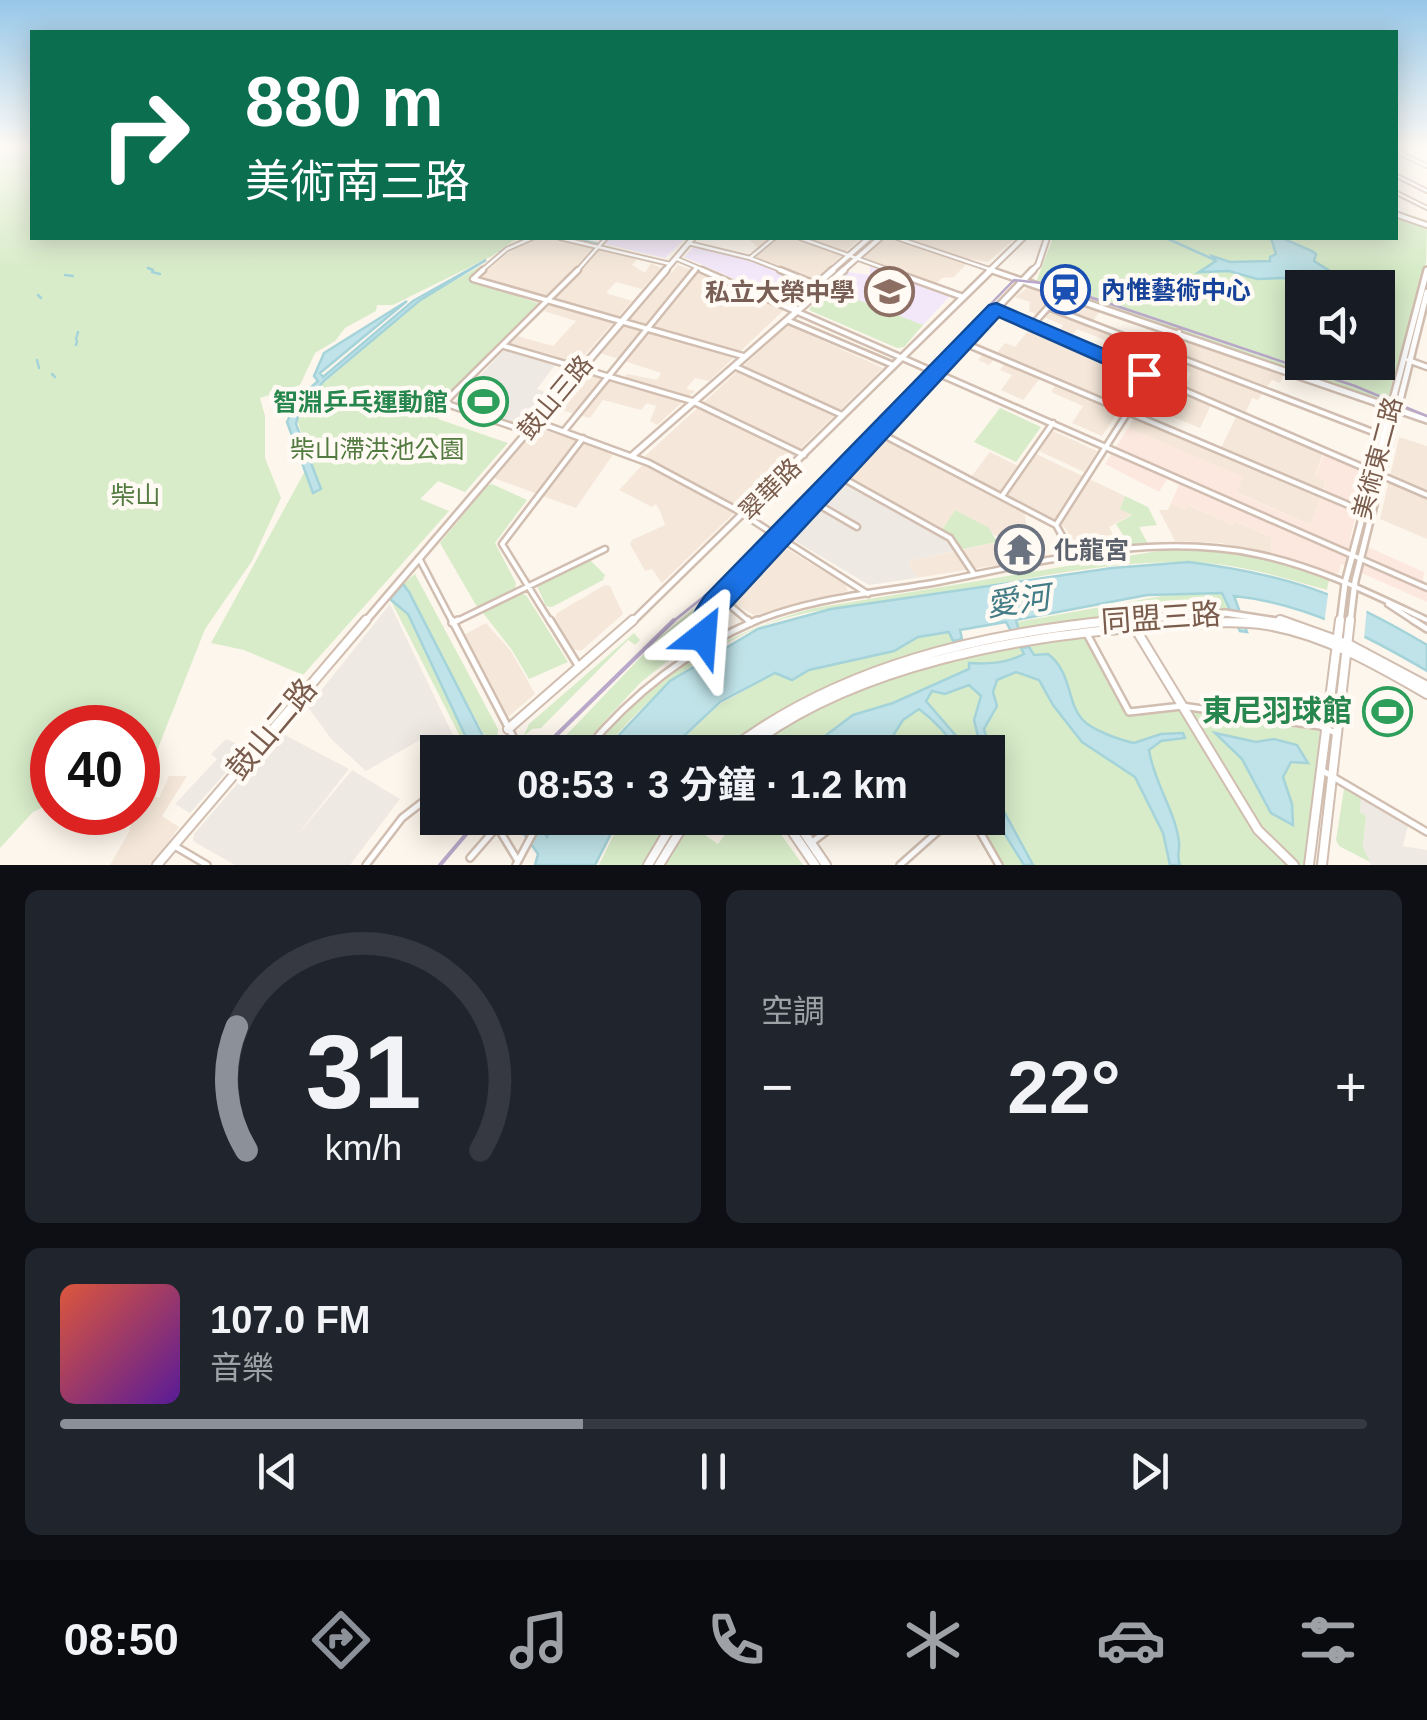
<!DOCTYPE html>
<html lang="zh-TW">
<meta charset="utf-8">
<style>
body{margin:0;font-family:Helvetica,"Noto Sans TC",sans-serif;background:#20242c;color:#f1f3f6;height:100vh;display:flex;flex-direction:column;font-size:38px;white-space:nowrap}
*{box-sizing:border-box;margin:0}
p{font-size:32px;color:#9ea1a6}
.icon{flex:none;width:55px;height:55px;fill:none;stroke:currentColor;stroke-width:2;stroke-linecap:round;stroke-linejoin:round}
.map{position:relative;height:865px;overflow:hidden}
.drawer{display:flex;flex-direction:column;gap:25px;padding:25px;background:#0d0f14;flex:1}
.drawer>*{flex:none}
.hud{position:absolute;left:30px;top:30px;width:1368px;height:210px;border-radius:0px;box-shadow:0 5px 25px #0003;background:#0b6e4f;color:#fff;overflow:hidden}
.fabs{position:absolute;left:1285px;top:270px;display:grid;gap:20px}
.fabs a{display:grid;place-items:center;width:110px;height:110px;border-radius:0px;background:#171b24;box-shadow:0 5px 25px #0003;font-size:50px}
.speed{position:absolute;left:30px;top:705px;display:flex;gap:20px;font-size:50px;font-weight:700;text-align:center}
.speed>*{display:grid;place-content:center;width:130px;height:130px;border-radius:50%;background:#171b24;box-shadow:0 5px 25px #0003;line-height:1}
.speed .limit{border:15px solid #d22;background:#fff;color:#111}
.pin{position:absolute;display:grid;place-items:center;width:85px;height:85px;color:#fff;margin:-42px;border-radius:20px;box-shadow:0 5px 15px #0006}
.me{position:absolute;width:110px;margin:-55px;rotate:28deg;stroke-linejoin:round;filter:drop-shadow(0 0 8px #0008)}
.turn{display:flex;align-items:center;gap:35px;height:210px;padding:0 50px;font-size:45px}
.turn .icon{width:130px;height:130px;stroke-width:2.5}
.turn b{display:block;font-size:70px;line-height:85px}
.big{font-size:75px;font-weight:700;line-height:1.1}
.drawer .card{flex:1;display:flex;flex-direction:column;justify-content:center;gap:15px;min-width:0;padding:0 35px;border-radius:15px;background:#20242c}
.drawer .dial{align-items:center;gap:0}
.dial svg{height:260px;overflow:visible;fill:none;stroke:#363941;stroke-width:7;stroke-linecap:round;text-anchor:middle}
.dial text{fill:#f1f3f6;stroke:none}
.song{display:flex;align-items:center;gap:30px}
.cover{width:120px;height:120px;border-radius:15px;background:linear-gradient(135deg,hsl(10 70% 55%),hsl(270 70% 35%))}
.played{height:10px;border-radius:5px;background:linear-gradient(90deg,#8c9099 40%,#363941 40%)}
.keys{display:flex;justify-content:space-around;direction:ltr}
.heat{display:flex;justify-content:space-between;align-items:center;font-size:55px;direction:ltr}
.drawer .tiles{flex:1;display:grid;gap:25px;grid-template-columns:1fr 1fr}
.card:last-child{grid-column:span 2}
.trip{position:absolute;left:420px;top:735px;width:585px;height:100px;border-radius:0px;background:#171b24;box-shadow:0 5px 25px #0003;font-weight:700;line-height:100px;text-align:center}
.tabs{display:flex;height:160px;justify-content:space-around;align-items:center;background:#090b0e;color:#9ea1a6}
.tabs .icon{width:70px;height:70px}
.tabs .selected{color:#8c9099}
.tabs b{font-size:45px;color:#f1f3f6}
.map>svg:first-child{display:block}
.residential{fill:#f5e8da}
.commercial{fill:#fde8e0}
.industrial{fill:#efe9e4}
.education{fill:#f3e8fa}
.green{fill:#d8ecc9;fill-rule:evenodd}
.water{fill:#bfe3e8;stroke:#a5d3da;stroke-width:2.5}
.pier{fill:#fdf6ec}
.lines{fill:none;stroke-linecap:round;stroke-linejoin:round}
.stream{stroke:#a5d3da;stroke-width:2.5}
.minor-far2-casing{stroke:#d1beb0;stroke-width:6}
.minor-far1-casing{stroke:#d1beb0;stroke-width:9}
.minor-casing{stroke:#d1beb0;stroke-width:10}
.tertiary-far2-casing{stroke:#d1beb0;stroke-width:8}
.tertiary-far1-casing{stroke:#d1beb0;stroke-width:10}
.tertiary-casing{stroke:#d1beb0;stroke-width:12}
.minor-far2{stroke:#fff;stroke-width:2.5}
.minor-far1{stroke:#fff;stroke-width:4}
.minor{stroke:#fff;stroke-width:5}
.tertiary-far2{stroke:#fff;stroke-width:4}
.tertiary-far1{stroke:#fff;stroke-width:5}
.tertiary{stroke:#fff;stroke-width:8}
.tram-far1{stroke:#b9a8c9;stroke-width:2.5}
.tram{stroke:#b9a8c9;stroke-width:4}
.route{fill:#1a73e8;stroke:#114b97;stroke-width:2.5}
.labels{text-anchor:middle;stroke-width:9;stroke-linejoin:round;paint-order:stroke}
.transit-label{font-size:25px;font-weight:bold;fill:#164399;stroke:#fffaf3;text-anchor:start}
.education-label{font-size:25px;font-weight:bold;fill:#785e54;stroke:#fffaf3;text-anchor:end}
.street-label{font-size:25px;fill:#7a5c4d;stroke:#fffaf3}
.leisure-label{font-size:25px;font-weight:bold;fill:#27864d;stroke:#fffaf3;text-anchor:end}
.park-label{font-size:25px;fill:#537a41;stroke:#fffaf3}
.worship-label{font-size:25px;font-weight:bold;fill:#5b616d;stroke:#fffaf3;text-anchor:start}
.near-street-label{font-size:30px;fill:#7a5c4d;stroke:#fffaf3}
.near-leisure-label{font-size:30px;font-weight:bold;fill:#27864d;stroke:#fffaf3;text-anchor:end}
.near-water-label{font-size:32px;font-style:italic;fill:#437c86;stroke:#fffaf3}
</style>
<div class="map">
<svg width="1427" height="865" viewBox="0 0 1427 865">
<rect width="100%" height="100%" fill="#fdf6ec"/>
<path class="residential" d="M536 238H554L637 259 632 265 645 273 651 263 661 268 642 289 616 282 606 293 632 301 577 364 508 344 517 336 553 346 576 321 544 311 555 300 478 278 516 246Z
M748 238H860L814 281 754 258 761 251Z
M882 238H1015L988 262 971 259 954 277 942 278 935 285 864 258Z
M678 265 783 306 784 310 709 381 695 378 686 389 695 391 657 425 650 421 656 406 647 403 641 410 603 400 590 418 554 408 585 370 622 381 627 374 657 380 661 373 600 353Z
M1031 285 1102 308 1090 326 1123 339 1118 345 1077 329 1071 337 1059 331 1063 325 1029 311 1030 302 1015 297Z
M788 325 883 368 662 583 652 569 645 571 630 544 632 540 665 525 660 511 656 504 652 507 619 490 648 459 645 456Z
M1031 327 1137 373 1140 379 1102 436 1072 423 1083 406 1051 392 1056 383 1041 377 1023 400 1001 390 1012 375 1000 370 1006 362 995 358 989 365 978 360 985 352 994 356 1005 343 1015 347Z
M1187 338 1284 373 1280 383 1272 380 1258 400 1252 398 1245 414 1184 387 1191 373 1167 363 1181 339Z
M1178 391 1211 405 1200 428 1142 404 1147 395 1169 404Z
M1237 415 1323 454 1315 475 1326 481 1311 525 1236 492 1242 477 1128 428 1135 417 1219 452Z
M534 427 614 453 576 508 496 479 494 476Z
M1053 431 1097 451 1084 472 1037 450Z
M1399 437 1427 446V539L1380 519Z
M881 440H888L1024 511 1028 532 996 536 955 510 942 530 850 478 849 474Z
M990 452 1022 468 1034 453 1125 496 1120 509 1133 514 1109 527 1119 547 1085 553 1077 547 1065 528 1051 518 971 477Z
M1171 503 1186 509 1188 505 1233 525 1235 521 1271 537 1272 555 1221 543 1175 541 1159 510H1168Z
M993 543 1004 564 916 578 908 561Z
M787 549 845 584 848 591 754 615 734 604 781 550Z
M605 585 610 586 623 614 581 651 574 649 555 618 557 613Z
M486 623 511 651 535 694 508 717 462 636Z
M169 776H187L162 816 179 827 152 865H110L129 832 142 792 159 798Z"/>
<path class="commercial" d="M1128 428 1243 477 1237 493 1311 525 1326 481 1315 476 1324 454 1359 471 1365 477 1350 539 1424 572 1422 587 1427 590V602L1341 564 1339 573H1329L1272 555 1271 537 1236 521 1233 525 1189 505 1186 509 1171 503 1179 485 1167 479 1159 492 1105 464Z"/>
<path class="industrial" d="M504 350 556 364 537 389 551 394 522 425 486 412 497 397 480 392 467 406 454 403Z
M845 483 947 539 954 551 908 561 916 578 869 585 795 541 793 538Z
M390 604 461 752H441L420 740 366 771 332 740 308 707Z
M281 733 349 769 295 838 352 770 400 799 350 865H235L193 841 194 834Z
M226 739 247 748 190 813 175 804 217 759 211 754Z
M1361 799 1408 826 1403 846 1427 850V865H1371L1363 848 1366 817 1360 812Z"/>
<path class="education" d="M596 238H686L665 258 605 244Z
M695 246 749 260 808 284 787 301 684 257Z
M870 265 951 295 923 325 830 289 848 272 870 275Z"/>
<path class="green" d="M0 147H32V238L516 239 492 256 393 305H377L376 311 345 328 335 341 315 353 300 385 260 398 265 416V458L281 498 252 561 205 629 138 799V728H52V803L33 812 0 848Z
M1395 216 1427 227 1426 262 1388 398 1384 402 1036 282 1053 238H1395ZM1302 288H1378V362H1302Z
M484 264 469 280 540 304 434 408 444 412 438 419 508 443 465 492 438 481 420 499 449 511 303 675 244 650 211 643 311 460 297 420 311 394 419 301Z
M830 289 923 325 904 347 897 348 811 311 809 309Z
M1000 408 1041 427 1016 462 974 442Z
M492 484 527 500 495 543 516 583 515 588 477 607 440 543 487 486Z
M1125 496 1148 507 1157 525 1139 527 1148 544 1130 546 1116 524 1132 515 1120 509Z
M955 510 989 528 997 542 963 549 942 530Z
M1176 548C1230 551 1278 560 1329 580L1327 590C1279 576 1229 561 1178 562 1093 562 1007 584 924 597 869 605 811 606 760 627 697 653 645 700 602 752H591C651 679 724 632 815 608Z
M589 559 605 575 603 580 552 607 546 606 537 586Z
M415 574 498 729 497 739 490 746 403 584Z
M725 584 694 619 685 647 640 683 576 752H550L660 637Z
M519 593 526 595 568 662 529 679 512 650 483 613Z
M1179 593 1221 594 1230 613 1139 617 1020 631 1017 622Z
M390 599 408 614 472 748 468 752Z
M949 632 954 647C870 672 789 691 723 752L670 751 720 704 775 674 792 680 809 670 894 652 919 637Z
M634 633 640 640 635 645 628 640 541 728 532 729 523 737 529 724Z
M1083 633 1128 715 1184 711 1320 731 1307 865H999L972 818H988V752H762L757 744C842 676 978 654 1083 633Z
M1344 789 1361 799 1360 812 1366 816 1363 847 1370 862 1339 846 1336 840Z
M622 818H671L643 865H599Z
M737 818H769L803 865H663L688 823 718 844Z"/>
<path class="water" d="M1271 238H1282L1312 251 1316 254 1314 261 1333 273 1357 272 1355 281 1361 287H1332L1284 278 1257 279 1229 271 1199 272 1216 261 1212 256 1230 262 1270 261V257L1276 254Z
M486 260 419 301 325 380 300 407 296 424 321 489 313 493 287 422 298 399 318 381 314 376 324 353 407 301 320 373 323 377 413 301Z
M1189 562C1289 575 1340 593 1427 645V671C1368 636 1304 603 1234 596L1247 632 1240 631 1222 593 1147 595 1016 620 1019 631 1012 633 1006 622 960 630 962 639 953 641 949 632 918 637 894 651 809 670 792 680 775 673 720 702 667 752H603L670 681 758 629 831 609 1112 568Z
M403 584 409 592 491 752H473L408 614 390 599Z
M1029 647 1034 655 1048 654C1072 672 1067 703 1082 719 1091 730 1120 740 1134 743L1161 734 1183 733 1185 738 1161 741 1149 750C1154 783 1175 810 1179 842 1180 851 1176 856 1180 865H1170L1163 833 1135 777 1082 742 1053 705 1039 680 1016 672 997 680 993 692 997 706 984 729 993 761 988 782 1033 865H1024L988 807V752H982L974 720 981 696 969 685 945 694 932 691 926 701 970 752H959C948 735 935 721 919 709L903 720 889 742C869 744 843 759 826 748L825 736 853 715 893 703 969 669V663C986 664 1005 664 1024 654L1021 648Z
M1215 733 1256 742 1274 739 1297 745 1308 763 1291 762 1283 777 1292 804 1293 825 1271 813 1242 759Z
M513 818H533L547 837 558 818H619L595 865H535L538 854Z"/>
<path class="pier" d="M1329 587 1367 605 1364 640 1324 625Z"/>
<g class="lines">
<path class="stream" d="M571 238 599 244
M1166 238 1215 260
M500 252 528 238
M148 268 153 270
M152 272 160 274
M65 275 73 276
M38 295 41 298
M76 339 78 332
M76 345 77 341
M37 360 39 368
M52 374 55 377"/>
<defs>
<path id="minor-far2" d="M1395 151 1427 166
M1395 175 1427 191
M1395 192 1427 208
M560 238 670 264
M800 238 895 272
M897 238 998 272
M688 243 750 258 786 272
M751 257 774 238
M675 258 708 272
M480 272 507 249 532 238
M576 272 606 238
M693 272 697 268"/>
<path id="minor-far1" d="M483 270 473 279 743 356
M702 270 1427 588
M780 270 825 288
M888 270 963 297
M991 270 1023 281
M1048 307 1391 439
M996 309 1427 495
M789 321 893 365
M1034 323 1061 293
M964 343 1365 512
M504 346 692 401 804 455
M1408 360 1427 367
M736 367 842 415
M537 422 649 463 735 509 868 594
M526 431 450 405 447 400 578 270
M564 431 695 270
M880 433 1056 525 1074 557
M839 476 950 538 974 574
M1002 496 1053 423
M814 502 857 527
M1056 525 1179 332
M419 558 453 623
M731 590 727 603 751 623
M1388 604 1417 623
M453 623 605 549
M551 623 502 544 583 438
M751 623C810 598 875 593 938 582 1041 562 1150 532 1256 554 1316 566 1372 594 1427 620"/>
<path id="minor" d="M452 620 521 752
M550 620 579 667
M748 620 751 623
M1413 620 1427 629
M452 623 458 620
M1087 634 1129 712 1182 706 1320 726 1338 734
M584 752C632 694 687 650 757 620
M1323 771 1427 832
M492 818 518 861
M972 818 999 865
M811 843 844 818
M173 845 207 865
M470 858 497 827
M366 865 402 818 438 790
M516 865 541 818
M900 865 953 818"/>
<path id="tertiary-far2" d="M1395 214 1427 225
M664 272 693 238
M830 272 869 238
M841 272 880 238
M988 272 1023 238
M1031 272 1038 265 1047 238"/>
<path id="tertiary-far1" d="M1023 281 1427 420
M795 309 794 304 833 270
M633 455 844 270
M364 623 666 270
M631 623 991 270
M705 623 715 605 1033 270
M1097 623 1225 613 1290 623
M1229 623H1235
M1340 623 1345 583 1427 270
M1350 623 1355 581 1427 292"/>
<path id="tertiary" d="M706 620 707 645
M1280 620 1350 645 1427 686
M1135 628 1258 830 1294 865
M508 729 633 620
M727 752C839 666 982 633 1121 620
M742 752C849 665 1025 634 1160 626 1195 624 1232 619 1267 625 1325 635 1377 665 1427 694
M783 818 815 865
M794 818 826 865
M157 865 366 620
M648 865 676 818
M659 865 688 818
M1309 865 1340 620
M1322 865 1350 620"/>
</defs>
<use href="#minor-far2" class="minor-far2-casing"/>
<use href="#minor-far1" class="minor-far1-casing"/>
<use href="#minor" class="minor-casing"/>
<use href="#tertiary-far2" class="tertiary-far2-casing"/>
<use href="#tertiary-far1" class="tertiary-far1-casing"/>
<use href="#tertiary" class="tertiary-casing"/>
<use href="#minor-far2" class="minor-far2"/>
<use href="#minor-far1" class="minor-far1"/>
<use href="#minor" class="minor"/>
<use href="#tertiary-far2" class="tertiary-far2"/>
<use href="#tertiary-far1" class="tertiary-far1"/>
<use href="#tertiary" class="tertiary"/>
<path class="tram-far1" d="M671 623 716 587 1014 280 1051 284 1355 386 1427 416"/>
<path class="tram" d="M539 752 674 620
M440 865 480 818"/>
</g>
<linearGradient id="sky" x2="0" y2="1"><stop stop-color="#97c7e8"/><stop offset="0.55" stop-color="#fefbf6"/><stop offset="1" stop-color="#fefbf6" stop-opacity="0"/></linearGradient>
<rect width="1427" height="268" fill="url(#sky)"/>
<path class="route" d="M996 303 1151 369 1154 374 1144 380 1136 378 999 317 725 613 713 645 703 649 693 645C684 627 695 610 705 596L989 305Z"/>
<defs>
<symbol id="station-ring" viewBox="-11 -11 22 22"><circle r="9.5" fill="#fffaf3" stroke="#1a4fb4" stroke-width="1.5"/><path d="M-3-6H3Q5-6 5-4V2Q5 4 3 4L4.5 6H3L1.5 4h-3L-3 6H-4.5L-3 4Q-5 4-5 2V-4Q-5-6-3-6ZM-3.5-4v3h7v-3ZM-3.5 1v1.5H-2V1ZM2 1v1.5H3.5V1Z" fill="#1a4fb4"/></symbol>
<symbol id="school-ring" viewBox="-11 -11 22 22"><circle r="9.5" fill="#fffaf3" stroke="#8d6e63" stroke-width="1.5"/><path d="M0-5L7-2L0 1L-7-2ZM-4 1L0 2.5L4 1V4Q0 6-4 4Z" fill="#8d6e63"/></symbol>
<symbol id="stadium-ring" viewBox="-11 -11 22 22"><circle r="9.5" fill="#fffaf3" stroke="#2e9e5b" stroke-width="1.5"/><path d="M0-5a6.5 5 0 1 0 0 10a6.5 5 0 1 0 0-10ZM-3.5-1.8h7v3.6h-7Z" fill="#2e9e5b"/></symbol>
<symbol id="temple-ring" viewBox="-11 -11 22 22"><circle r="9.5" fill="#fffaf3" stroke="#6b7280" stroke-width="1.5"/><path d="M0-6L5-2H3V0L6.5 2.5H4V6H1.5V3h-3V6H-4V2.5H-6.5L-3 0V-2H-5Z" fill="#6b7280"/></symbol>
</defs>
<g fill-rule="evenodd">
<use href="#station-ring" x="1038" y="262" width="55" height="55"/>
<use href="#school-ring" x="862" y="264" width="55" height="55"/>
<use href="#stadium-ring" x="456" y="374" width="55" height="55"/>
<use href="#temple-ring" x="992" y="522" width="55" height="55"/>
<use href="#stadium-ring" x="1360" y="684" width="55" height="55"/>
</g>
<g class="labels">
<g class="transit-label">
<text x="1101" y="299">內惟藝術中心</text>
</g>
<g class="education-label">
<text x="855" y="301">私立大榮中學</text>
</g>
<g class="street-label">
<text transform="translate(555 397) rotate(-50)" y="9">鼓山三路</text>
<text transform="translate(1377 458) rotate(-75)" y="9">美術東二路</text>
<text transform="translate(770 489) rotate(-45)" y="9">翠華路</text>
</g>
<g class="leisure-label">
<text x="448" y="411">智淵乒乓運動館</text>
</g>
<g class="park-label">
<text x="377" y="458">柴山滯洪池公園</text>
<text x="135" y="504">柴山</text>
</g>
<g class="worship-label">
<text x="1054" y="559">化龍宮</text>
</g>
<g class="near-street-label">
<text transform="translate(1161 618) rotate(-4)" y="10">同盟三路</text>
<text transform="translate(272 729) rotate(-50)" y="10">鼓山二路</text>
</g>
<g class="near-leisure-label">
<text x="1352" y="721">東尼羽球館</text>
</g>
<g class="near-water-label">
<text transform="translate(1018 601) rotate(-8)" y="11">愛河</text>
</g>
</g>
</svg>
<div class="fabs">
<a><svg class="icon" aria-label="sound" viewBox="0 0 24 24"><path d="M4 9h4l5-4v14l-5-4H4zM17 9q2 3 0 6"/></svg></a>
</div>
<div class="speed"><div class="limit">40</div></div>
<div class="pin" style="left:1144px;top:374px;background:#d93025"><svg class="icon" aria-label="arrive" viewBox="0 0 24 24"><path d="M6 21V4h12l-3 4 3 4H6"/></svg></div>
<svg class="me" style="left:703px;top:636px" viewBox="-20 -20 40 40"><path d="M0-17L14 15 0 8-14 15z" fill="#1a73e8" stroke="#fff" stroke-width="4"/></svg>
<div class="trip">08:53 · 3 分鐘 · 1.2 km</div>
<div class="hud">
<div class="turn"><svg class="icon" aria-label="right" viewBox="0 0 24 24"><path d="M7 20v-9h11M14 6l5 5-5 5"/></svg><div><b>880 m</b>美術南三路</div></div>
</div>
</div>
<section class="drawer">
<div class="tiles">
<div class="card dial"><svg viewBox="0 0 100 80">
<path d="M14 69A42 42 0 1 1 86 69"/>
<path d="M14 69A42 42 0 0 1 11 31" stroke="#8c9099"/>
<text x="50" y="56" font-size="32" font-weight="700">31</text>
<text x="50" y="72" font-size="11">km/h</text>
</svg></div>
<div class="card"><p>空調</p>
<div class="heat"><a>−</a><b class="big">22°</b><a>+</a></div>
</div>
<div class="card">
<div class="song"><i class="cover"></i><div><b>107.0 FM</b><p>音樂</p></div></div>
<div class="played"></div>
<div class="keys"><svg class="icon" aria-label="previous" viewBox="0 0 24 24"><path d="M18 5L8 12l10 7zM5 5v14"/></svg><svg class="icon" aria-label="pause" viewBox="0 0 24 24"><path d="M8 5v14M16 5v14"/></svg><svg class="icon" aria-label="next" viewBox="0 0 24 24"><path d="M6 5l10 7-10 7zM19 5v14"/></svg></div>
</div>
</div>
</section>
<nav class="tabs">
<b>08:50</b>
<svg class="icon selected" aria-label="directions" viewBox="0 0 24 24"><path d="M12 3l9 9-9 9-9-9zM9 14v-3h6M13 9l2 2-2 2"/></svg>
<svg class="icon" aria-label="music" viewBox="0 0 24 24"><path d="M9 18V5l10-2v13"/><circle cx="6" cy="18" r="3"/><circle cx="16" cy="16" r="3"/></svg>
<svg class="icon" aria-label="phone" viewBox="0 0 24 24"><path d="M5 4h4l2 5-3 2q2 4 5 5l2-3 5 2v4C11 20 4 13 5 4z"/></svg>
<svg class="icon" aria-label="climate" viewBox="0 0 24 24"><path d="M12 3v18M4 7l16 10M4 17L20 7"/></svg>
<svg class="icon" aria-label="car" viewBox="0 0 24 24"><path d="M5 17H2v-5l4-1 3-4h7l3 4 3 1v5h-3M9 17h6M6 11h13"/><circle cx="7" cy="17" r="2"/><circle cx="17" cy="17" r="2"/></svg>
<svg class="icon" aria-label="filters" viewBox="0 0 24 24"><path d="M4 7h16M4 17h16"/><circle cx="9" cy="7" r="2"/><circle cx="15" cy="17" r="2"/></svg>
</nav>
